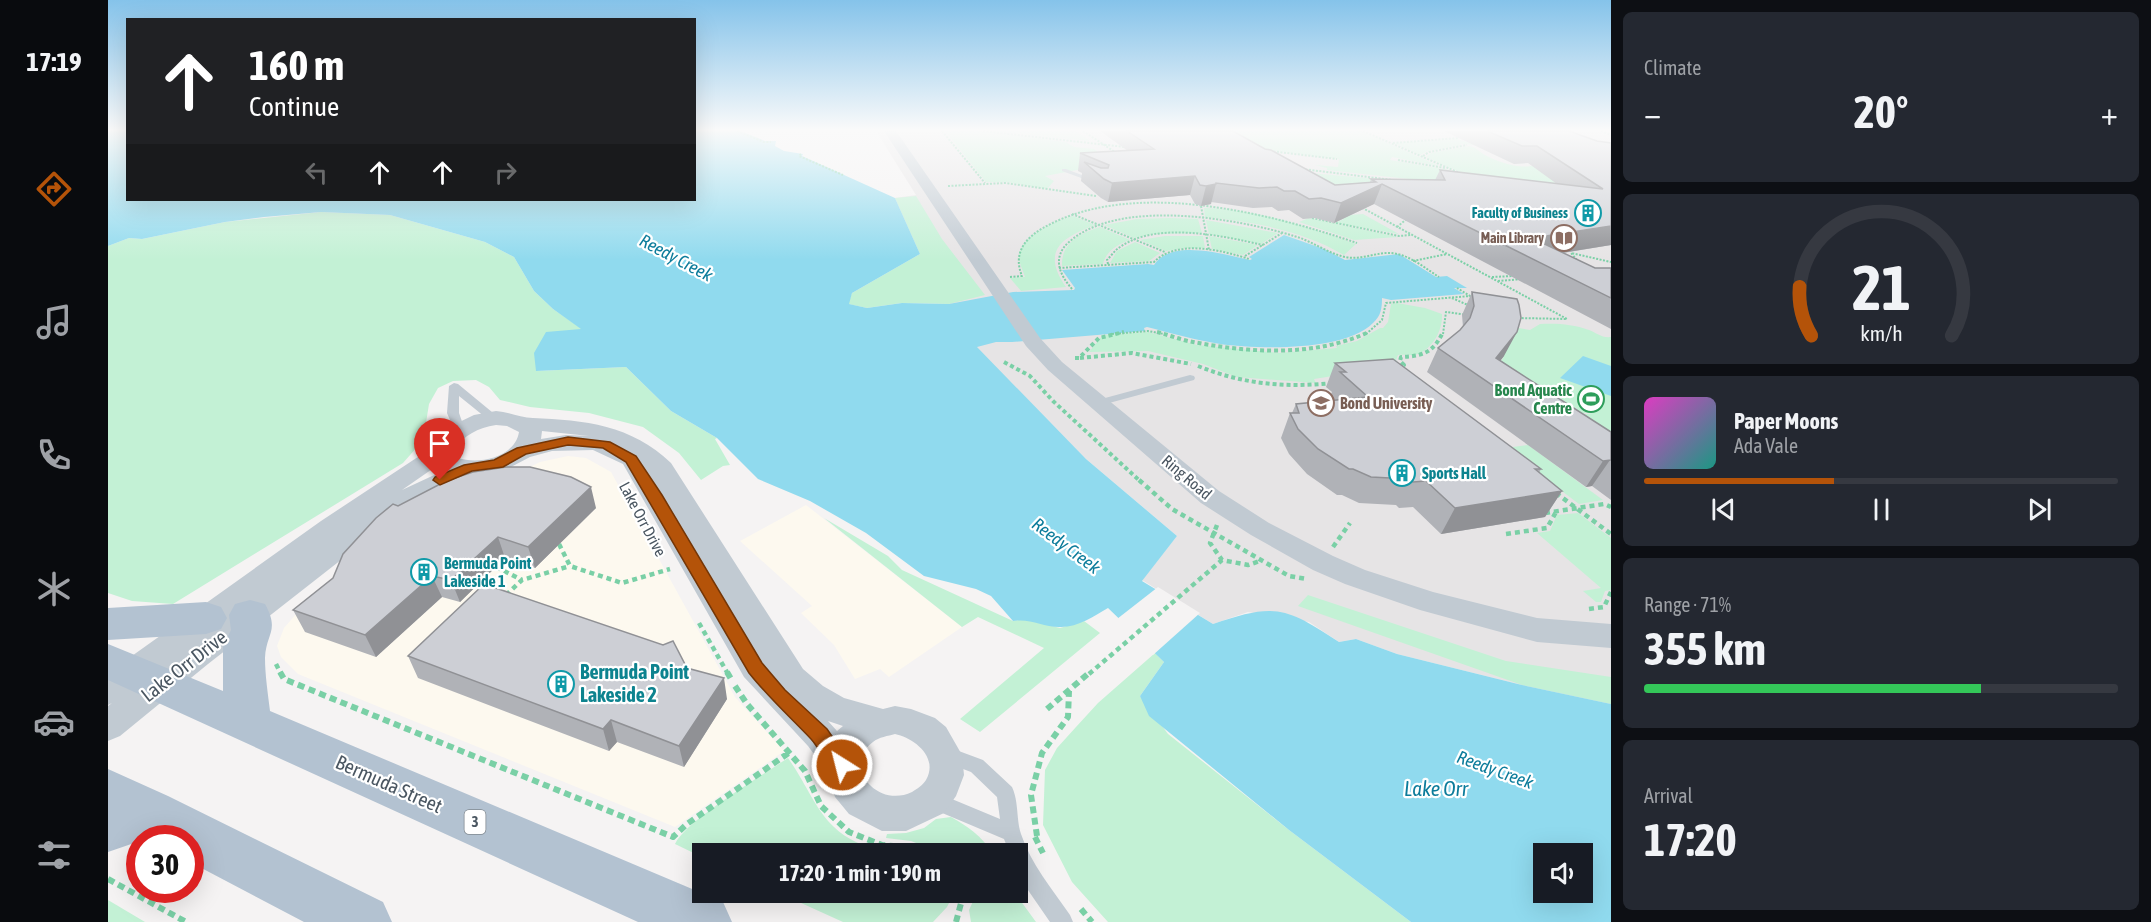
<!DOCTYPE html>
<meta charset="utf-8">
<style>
body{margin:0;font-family:"Asap Condensed",sans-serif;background:#242831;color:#f1f3f6;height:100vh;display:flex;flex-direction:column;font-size:22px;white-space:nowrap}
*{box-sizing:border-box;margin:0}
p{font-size:20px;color:#9ea1a6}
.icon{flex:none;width:33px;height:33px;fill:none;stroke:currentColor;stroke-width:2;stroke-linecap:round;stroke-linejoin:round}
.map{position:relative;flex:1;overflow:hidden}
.panel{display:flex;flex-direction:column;gap:12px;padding:12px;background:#0d0f14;width:540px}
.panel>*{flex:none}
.hud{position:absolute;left:18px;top:18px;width:570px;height:183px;border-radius:0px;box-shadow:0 6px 24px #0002;background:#202124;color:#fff;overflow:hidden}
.tools{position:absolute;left:1425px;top:843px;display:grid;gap:12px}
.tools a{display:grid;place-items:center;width:60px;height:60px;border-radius:0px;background:#171b24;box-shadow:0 6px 24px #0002;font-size:30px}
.speed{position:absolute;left:18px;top:825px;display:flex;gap:12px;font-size:30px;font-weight:700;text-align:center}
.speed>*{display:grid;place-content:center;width:78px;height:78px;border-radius:50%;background:#171b24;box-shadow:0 6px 24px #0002;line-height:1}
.speed .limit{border:9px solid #d22;background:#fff;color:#111}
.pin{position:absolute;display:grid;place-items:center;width:51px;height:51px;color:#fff;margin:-62px -26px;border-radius:50% 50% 50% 0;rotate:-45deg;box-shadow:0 0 6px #0007}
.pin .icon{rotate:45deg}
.me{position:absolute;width:66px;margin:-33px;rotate:324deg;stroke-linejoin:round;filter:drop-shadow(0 0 4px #0008)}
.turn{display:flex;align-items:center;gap:21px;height:126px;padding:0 24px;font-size:27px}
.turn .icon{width:78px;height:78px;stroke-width:2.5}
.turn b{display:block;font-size:42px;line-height:51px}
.lanes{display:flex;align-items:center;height:57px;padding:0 24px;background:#0003;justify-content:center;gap:30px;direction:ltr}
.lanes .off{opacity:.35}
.big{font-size:45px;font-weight:700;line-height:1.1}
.panel .widget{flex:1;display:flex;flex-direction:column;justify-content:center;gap:9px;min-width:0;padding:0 21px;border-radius:9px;background:#242831}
.panel .dial{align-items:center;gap:0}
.dial svg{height:156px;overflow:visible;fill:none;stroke:#363941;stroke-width:7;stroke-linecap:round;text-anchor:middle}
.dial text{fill:#f1f3f6;stroke:none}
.song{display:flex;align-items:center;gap:18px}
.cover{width:72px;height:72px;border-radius:9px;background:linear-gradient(135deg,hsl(310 70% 55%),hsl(170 70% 35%))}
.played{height:6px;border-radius:3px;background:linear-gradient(90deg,#b45309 40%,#363941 40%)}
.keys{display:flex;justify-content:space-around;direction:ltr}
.heat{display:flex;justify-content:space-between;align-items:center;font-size:33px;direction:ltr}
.charge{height:9px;border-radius:4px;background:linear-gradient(90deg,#34c759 71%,#363941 0)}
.trip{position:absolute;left:584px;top:843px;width:336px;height:60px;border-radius:0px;background:#171b24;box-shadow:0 6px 24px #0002;font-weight:700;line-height:60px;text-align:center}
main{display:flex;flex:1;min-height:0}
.tab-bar{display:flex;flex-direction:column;width:108px;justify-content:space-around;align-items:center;background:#090b0e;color:#9ea1a6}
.tab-bar .icon{width:42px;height:42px}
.tab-bar .selected{color:#b45309}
.tab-bar b{font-size:27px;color:#f1f3f6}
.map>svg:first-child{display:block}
.commercial{fill:#fdf9ef}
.education{fill:#e6e4e5}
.green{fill:#c3f1d5}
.water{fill:#90daee;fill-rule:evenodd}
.pier{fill:#f5f3f3}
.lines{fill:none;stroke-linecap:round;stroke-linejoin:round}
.path-far3{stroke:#7ad0a6;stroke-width:2;stroke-dasharray:2 1.5;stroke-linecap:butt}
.path-far2{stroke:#7ad0a6;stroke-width:4;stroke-dasharray:4 3;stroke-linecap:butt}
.path-far1{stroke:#7ad0a6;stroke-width:4.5;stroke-dasharray:5 4;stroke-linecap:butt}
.path{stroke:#7ad0a6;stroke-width:6;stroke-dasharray:7 4.5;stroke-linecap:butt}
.lane{fill:#c1cad2;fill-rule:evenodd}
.street{fill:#c1cad2;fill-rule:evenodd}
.primary{fill:#b3c2d1;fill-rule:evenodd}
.wall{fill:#b0b2b7}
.shaded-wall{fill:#909195}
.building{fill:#cdcfd5;stroke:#909195;stroke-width:1.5}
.route{fill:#b45309;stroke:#753606;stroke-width:1.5}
.labels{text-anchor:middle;stroke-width:4.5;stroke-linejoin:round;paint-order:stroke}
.far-culture-label{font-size:14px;font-weight:bold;fill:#0d838f;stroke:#fff;text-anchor:end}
.far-education-label{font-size:14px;font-weight:bold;fill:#785e54;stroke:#fff;text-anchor:end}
.shield{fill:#fff;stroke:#808990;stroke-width:1.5}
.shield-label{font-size:15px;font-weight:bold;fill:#4a5661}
.leisure-label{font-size:16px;font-weight:bold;fill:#27864d;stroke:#fff;text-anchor:end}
.education-label{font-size:16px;font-weight:bold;fill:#785e54;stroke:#fff;text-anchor:start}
.culture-label{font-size:16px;font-weight:bold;fill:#0d838f;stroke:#fff;text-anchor:start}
.street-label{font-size:16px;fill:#4a5661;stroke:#fff}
.water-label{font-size:18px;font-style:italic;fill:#0c7c9b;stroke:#fff}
.near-street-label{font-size:20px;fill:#4a5661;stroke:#fff}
.near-culture-label{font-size:20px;font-weight:bold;fill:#0d838f;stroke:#fff;text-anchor:start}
.near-water-label{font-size:21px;font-style:italic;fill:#0c7c9b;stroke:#fff}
</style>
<main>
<nav class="tab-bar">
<b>17:19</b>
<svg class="icon selected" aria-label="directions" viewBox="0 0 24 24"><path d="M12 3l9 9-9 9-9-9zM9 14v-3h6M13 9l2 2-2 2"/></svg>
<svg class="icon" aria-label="music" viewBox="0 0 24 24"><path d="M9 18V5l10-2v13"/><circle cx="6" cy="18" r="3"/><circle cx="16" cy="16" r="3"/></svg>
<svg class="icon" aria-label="phone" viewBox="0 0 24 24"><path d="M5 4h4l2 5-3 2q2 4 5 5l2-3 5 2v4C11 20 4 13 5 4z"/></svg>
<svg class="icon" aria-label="climate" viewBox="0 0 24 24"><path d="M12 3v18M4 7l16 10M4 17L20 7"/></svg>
<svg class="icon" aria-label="car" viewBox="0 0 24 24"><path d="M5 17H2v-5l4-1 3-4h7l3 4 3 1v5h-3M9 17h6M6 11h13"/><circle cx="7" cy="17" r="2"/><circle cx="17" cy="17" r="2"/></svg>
<svg class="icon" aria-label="filters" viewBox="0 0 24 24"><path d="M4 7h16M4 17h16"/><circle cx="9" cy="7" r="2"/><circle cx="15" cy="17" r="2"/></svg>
</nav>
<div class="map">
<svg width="1503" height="922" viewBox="0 0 1503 922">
<rect width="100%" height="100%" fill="#f5f3f3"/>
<path class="commercial" d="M460 456 478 458 503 472 627 697 676 751 567 827 190 674 173 657 169 646 176 628 196 605 414 471 432 462Z
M698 505 854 627 781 677 772 669 747 679 726 645 693 613 704 606 632 541Z"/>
<path class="education" d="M768 131H1490L1503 136V704L1414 685 1289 654 1248 639 1231 642 1201 622 1140 612 1105 624 1034 580 1069 536 978 459 868 347 812 254 787 198 808 195Z"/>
<path class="green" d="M837 131H872L958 142 966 147 986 149 1006 163 937 176 946 181 939 189 899 182H878Z
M882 131H968L982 141Z
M1120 131H1253L1331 166 1284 157 1282 160 1341 170 1382 188 1219 170V168L1207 165 1230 167 1231 159 1154 149Z
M1349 139 1370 145 1351 144 1354 145 1320 151 1312 155 1286 143Z
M1361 146C1368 147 1370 151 1377 155 1389 162 1413 170 1426 165L1449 184 1388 188 1318 157 1323 153Z
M1192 172 1268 179V182L1299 185V183L1319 185 1326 192 1320 196 1312 195 1319 197 1315 201 1272 200 1261 194 1286 193H1259L1250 188 1225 190Z
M808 196 834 239 877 295 841 304 794 303 759 308 740 304 744 293 812 254 787 198Z
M1096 208C1149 209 1199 227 1248 244L1236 255C1196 231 1143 221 1097 217Z
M213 212 282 215 377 242 406 257 426 291 445 309 474 329 428 371 518 367 563 411 609 438 607 439 622 465 615 466 593 480 571 453 535 427 481 413 422 407 392 400 381 387 368 380 345 381 330 388 321 404 317 429 310 446 295 463 65 604 24 601 0 593V246L21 238 34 239 117 222Z
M1255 214 1291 234 1226 223 1236 219 1229 216Z
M965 216 987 225C953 238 933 251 958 287L913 291 902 278 917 277C915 271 912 265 911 259 909 237 949 220 965 216Z
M1061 218 1090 219 1094 233 1044 234 1026 238 996 225 1029 219Z
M1201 218 1290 237 1246 240 1191 222Z
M1098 220 1170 233 1153 244 1101 234Z
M992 227 1022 240C1010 244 998 251 995 264L954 266C953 243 972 233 992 227Z
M1057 236H1095L1097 248H1076L1058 251 1032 240Z
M1101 236 1150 245 1135 255 1104 249Z
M1027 242 1052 253 1041 261 1002 263 1009 251Z
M1289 303 1317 308 1334 314C1335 330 1325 348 1310 354 1304 356 1297 354 1290 355L1288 360 1292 365 1288 366 1206 379 1208 383 1129 377 1095 364 1040 351 981 352 995 335 1040 332 1089 345 1171 353 1229 348 1228 346 1249 341 1272 328H1275L1280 322 1283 304Z
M1432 324C1448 323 1465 324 1481 330 1489 333 1493 338 1503 337V449L1466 416 1485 413H1474L1452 399 1441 400 1391 365 1396 356 1399 326 1422 330Z
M1420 445 1495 500 1471 504 1397 448Z
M1470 513 1503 538V590L1497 591 1493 602H1488L1475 591 1493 588 1429 533 1442 531 1449 515Z
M716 518 780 556 794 570 905 621 916 619 952 628 976 621 992 633 872 732 852 719 936 648 870 617 854 627Z
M1200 595 1398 661 1503 677V704L1414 685 1190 606Z
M1047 653 1056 662 1032 696 1060 734 1181 830 1303 922H1000L964 882 935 825 937 770 949 748 968 727 990 703Z
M680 758C710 801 713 835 771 850 780 853 789 852 798 853L594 854V857L567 844C578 820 655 775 680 758Z
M843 817C861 827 873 836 884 852L834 853 803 841 778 838 779 834 798 833 816 828 828 819Z
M671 893 846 892V893L839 907 825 922H735Z
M869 893H907L928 922H863L861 910Z
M0 900 37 922H0Z"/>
<path class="water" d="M0 131H19L20 200H586L587 131H633L657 141H668L667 146 676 151 695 154 694 156 787 198 812 254 744 293 741 304 759 308 794 303 841 304 905 292 966 290 967 288 954 270 1040 264 1046 265C1063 238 1117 255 1142 260L1144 259 1141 257 1176 235 1216 249 1237 260 1291 254 1328 277 1339 276 1359 288H1346L1356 294 1283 300 1274 298C1274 308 1273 316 1265 323 1236 352 1150 349 1112 344 1087 340 1063 333 1039 327L1036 328 1037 331 904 342H888L869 347 978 459 1069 536 1034 581 1105 624C1166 603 1177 606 1231 642L1248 639 1289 654 1414 685 1503 704V922H1303L1181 830 1041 716 1032 696 1056 662 1000 608C986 616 969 628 951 627 935 627 922 618 905 621L883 596 868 589 816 576 758 533 702 501 650 479 609 438 563 411 518 367 428 371 426 353 438 332 473 329 445 309 426 291 406 257 377 242 282 215 213 212 156 217 117 222 34 239 21 238 0 246ZM1436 854H1474V892H1436Z
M1475 356 1503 366V396L1452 378Z"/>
<path class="pier" d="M1050 587 1092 613 1045 655 1009 619Z"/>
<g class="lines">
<path class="path-far3" d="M629 131 656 142H663
M834 131 877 183
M875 131 1017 147
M975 131 1010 154
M1255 131 1354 174
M1493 131 1503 135
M1285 143 1350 138
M1162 151 1229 159
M693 154 691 156 735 175
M1315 156 1321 152 1359 145
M1290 160 1337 168
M1194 169 1285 180
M840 186 897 183 988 196
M1093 206 1101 250
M1251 206 1459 319 1409 318
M964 214 1057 252
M1204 218 1291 236 1303 235
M1289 227 1300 218
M1137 256 1174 233
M1469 260 1463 253 1503 262
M1305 261 1339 254
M1000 264 999 260C1003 256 1007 250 1012 247 1049 221 1115 236 1155 245
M951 268 1046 262C1069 239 1113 250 1141 259
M902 277 914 276C905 254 916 239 935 228 1023 178 1158 212 1249 243
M1384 277 1406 276
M1390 281 1415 279
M964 289C951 274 944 257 961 242 1010 198 1128 218 1186 236 1204 241 1219 253 1237 257 1251 260 1264 254 1278 253 1299 252 1315 267 1331 277
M1344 298 1362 306
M1004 334 1040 331 1056 334
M1258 334 1274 320 1278 303 1362 296 1349 288
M1335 334 1338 312 1359 315"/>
<path class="path-far2" d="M1049 332C1061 335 1073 340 1085 342 1143 353 1207 357 1261 332
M967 358H971L991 338 1016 332
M972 358 1024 353 1083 364
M896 362 922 376 945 401 1033 482
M1090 366C1134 384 1177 388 1224 383
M1289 367 1296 365 1292 361 1293 357C1315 356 1325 353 1335 332"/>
<path class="path-far1" d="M1031 480 1064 509 1181 576 1199 579
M1448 493 1503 534
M1437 513 1496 504 1503 507
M1109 525 1102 543 1114 560 1140 565 1152 561
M1398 534 1439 528 1448 512
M451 544 462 566 514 583 562 569
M1225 547 1242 523
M388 567 414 580
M398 595 414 580 462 566
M1481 609 1496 607 1503 592
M591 623 620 674
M168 664 173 674
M981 674 1114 560"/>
<path class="path" d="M172 672 176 679 565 837 579 824 682 752
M619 672 623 679
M627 686 639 704 697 771 713 806 741 832 774 845 809 848 819 854
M939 709 982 672
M929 836 923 795 934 753 960 717 961 691
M927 837 935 853
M0 879 78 922
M973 909 984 922
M848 922 856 892"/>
<path class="lane" d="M954 169H958L992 182 987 183 954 171Z
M1082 375 1086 376 1087 378 1086 380 990 406 985 403 986 401Z
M346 383 350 384 390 417 392 419 390 421H382L351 396V413L357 430 355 432H347L339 413 341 386Z
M840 747 875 760 904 787C911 802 908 819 913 834 923 864 944 889 962 915L965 922H942L913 880 909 870V854H902L896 839 820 807 818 801 820 795 827 792 892 819 889 797 863 772 834 761 831 755 834 749Z"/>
<path class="street" d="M776 131H788L932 338 954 362 1111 491 1161 523 1225 556 1257 570 1325 592 1429 618 1503 624V648L1429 642 1312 610 1237 584 1205 570 1143 535 1093 503 940 370 918 346Z
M388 411C401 412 413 418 425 418 476 420 524 425 563 463L695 669 715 686 736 698 775 709 787 706 803 709 827 718 838 727 854 755 856 775 848 796 836 813 798 831H774L741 814 727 797 719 772 700 746 636 677 515 464 485 450 444 451 422 457 401 468 366 475 317 498 284 520 100 664 12 736 0 741V706L4 703 0 705V673L213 521 325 447 341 427 366 415ZM388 425 399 426 411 432C407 457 372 465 350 458L346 451C355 435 370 428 388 425ZM434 431 481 436 458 435 433 439ZM330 465 337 470 294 490ZM720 721 735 726 729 731ZM787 734C806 738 831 757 818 780 815 785 809 789 804 792 769 809 733 765 765 742 771 737 780 736 787 734Z"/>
<path class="primary" d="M142 600 157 604C172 631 158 633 157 658 157 675 160 694 162 711L615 902 624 922H530L0 680V644L115 691V647L123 630 121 615 127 604Z
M98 602 113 607 119 618 113 629 98 634 0 640V608Z
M0 769 60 796 275 902 284 922H196L82 862V838H32V841L0 852Z"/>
</g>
<path class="wall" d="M992 131H1125L1157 149 1227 185 1262 182 1263 179 1327 180 1332 170 1449 184 1420 163 1406 164 1336 131H1461L1489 141 1503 245 1455 253 1487 268H1503V329L1266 204 1226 223 1207 218 1195 219 1181 210 1170 211 1164 207 1145 208 1103 202V204L1093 206 1087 204 1082 195 1000 202 993 198 973 181 974 173 970 171 972 153 1020 151Z
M1364 292 1396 356 1392 361 1503 432V500L1484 486 1478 487 1319 372 1330 348 1352 330 1355 327 1354 315Z
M1227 363 1433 469 1431 473 1454 491 1437 517 1333 534 1305 507 1291 508 1288 505 1251 503 1234 495H1229L1199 474 1181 454 1173 438 1182 413H1184L1188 404 1227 400 1222 396 1224 392 1218 387Z
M290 506 488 508 427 568 397 558 352 602 334 597 268 657 197 632 185 610 225 578Z
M300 656 579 668 619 699 576 767 509 742 501 751 310 678Z"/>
<path class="shaded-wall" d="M1087 176 1082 195 1000 202 1004 183Z
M1108 184 1103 204 1093 206 1098 186Z
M1274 184 1266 204 1226 223 1233 203Z
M1503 226V245L1422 258 1424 238Z
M1409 332 1396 356 1377 380 1388 358Z
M1502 460 1484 486 1478 487 1495 461Z
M483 487 488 508 427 568 420 547Z
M1454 491 1437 517 1333 534 1347 508Z
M390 537 397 558 352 602 343 580Z
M324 576 334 597 268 657 257 635Z
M616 678 619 699 576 767 571 746Z
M503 720 509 742 501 751 495 729Z"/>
<path class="building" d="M1019 131H1125L1157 149 1163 150 1227 185 1268 182 1263 179 1337 180 1332 170 1495 189 1429 146H1414L1379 131H1461L1489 141 1503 143V226L1424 238 1487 268H1503V298L1274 184 1233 203 1213 198 1201 199 1187 191H1176L1169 187 1151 188 1108 183V184L1098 186 1092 185 1087 176 1004 183 996 179 976 162 993 168H1000L1001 165 972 153 1046 149Z
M1364 292 1409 299 1411 305 1413 318 1409 332 1388 358 1503 432V460L1495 461 1330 348 1352 330 1362 318 1366 306Z
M1285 359 1433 469H1427L1454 491 1347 508 1318 481 1305 482 1301 479 1263 477 1245 469H1241L1210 449 1190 429 1182 413H1191L1188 404 1260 397 1232 372H1238L1227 363Z
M398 467H422L463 477 483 487 420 547 390 537 343 580 324 576 257 635 185 610 225 578 235 554 268 518 285 504 290 506 338 481 365 472Z
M376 584 555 645 565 641 579 668 616 678 571 746 503 720 495 729 300 656Z"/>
<linearGradient id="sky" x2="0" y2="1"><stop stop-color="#85c3ea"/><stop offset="0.5" stop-color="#fafafa"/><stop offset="1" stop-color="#fafafa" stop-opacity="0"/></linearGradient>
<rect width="1503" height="260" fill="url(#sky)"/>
<path class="route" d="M460 437 502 442 528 456 554 495 654 663 677 690 719 729 744 765 741 772 734 775C719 769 713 750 703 739 682 717 660 697 641 673L518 462 495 448 460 445 418 454 395 467 364 471 332 485 325 480 327 477 356 465 386 460 409 448Z"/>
<defs>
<symbol id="building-ring" viewBox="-11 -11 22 22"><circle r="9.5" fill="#fff" stroke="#0f9aa8" stroke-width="1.5"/><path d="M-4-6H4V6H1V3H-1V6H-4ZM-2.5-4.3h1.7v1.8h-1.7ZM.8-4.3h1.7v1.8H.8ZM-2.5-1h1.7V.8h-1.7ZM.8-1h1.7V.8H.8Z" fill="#0f9aa8"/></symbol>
<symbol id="library-ring" viewBox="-11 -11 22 22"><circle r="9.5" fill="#fff" stroke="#8d6e63" stroke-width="1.5"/><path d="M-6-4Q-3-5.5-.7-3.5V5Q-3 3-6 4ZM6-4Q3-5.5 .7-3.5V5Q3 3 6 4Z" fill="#8d6e63"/></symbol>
<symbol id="stadium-ring" viewBox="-11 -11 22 22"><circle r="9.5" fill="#fff" stroke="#2e9e5b" stroke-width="1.5"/><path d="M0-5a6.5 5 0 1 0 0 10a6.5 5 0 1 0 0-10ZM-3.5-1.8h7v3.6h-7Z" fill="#2e9e5b"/></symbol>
<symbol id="university-ring" viewBox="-11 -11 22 22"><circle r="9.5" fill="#fff" stroke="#8d6e63" stroke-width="1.5"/><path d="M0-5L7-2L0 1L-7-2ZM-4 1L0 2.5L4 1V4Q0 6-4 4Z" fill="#8d6e63"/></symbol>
</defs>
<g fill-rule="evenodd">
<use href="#building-ring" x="1465" y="198" width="30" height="30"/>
<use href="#library-ring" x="1441" y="223" width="30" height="30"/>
<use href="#stadium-ring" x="1468" y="384" width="30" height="30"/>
<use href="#university-ring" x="1198" y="388" width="30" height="30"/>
<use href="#building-ring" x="1279" y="458" width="30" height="30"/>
<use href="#building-ring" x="301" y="557" width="30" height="30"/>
<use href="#building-ring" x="438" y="669" width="30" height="30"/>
</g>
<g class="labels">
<g class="far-culture-label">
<text x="1460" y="218">Faculty of Business</text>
</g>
<g class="far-education-label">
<text x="1436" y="243">Main Library</text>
</g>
<rect class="shield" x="356.5" y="810" width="21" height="24" rx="4.5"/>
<g class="shield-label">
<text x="367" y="827">3</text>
</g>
<g class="leisure-label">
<text x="1464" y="396">Bond Aquatic<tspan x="1464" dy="18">Centre</tspan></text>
</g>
<g class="education-label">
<text x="1232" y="409">Bond University</text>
</g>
<g class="culture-label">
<text x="1314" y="479">Sports Hall</text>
<text x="336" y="569">Bermuda Point<tspan x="336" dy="18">Lakeside 1</tspan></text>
</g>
<g class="street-label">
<text transform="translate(1079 477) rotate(40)" y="6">Ring Road</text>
<text transform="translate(535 519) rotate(62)" y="6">Lake Orr Drive</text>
</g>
<g class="water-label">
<text transform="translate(568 258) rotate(28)" y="6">Reedy Creek</text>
<text transform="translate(958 546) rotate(37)" y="6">Reedy Creek</text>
<text transform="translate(1387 770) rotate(20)" y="6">Reedy Creek</text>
</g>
<g class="near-street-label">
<text transform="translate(76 666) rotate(-38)" y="7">Lake Orr Drive</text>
<text transform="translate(281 784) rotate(24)" y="7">Bermuda Street</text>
</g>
<g class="near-culture-label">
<text x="472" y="679">Bermuda Point<tspan x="472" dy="23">Lakeside 2</tspan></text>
</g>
<g class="near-water-label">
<text x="1328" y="796">Lake Orr</text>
</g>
</g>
</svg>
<div class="tools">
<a><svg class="icon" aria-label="sound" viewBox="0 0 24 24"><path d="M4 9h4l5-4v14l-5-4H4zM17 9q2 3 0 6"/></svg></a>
</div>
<div class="speed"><div class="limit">30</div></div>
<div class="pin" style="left:332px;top:480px;background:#d93025"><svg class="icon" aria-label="arrive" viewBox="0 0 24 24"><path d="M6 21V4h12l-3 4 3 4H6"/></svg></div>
<svg class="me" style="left:734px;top:765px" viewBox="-20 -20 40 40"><circle r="17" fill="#b45309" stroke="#fff" stroke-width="3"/><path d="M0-11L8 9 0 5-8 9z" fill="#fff"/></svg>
<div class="trip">17:20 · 1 min · 190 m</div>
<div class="hud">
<div class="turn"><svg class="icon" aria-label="ahead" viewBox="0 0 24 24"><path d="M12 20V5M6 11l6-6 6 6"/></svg><div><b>160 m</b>Continue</div></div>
<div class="lanes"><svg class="icon off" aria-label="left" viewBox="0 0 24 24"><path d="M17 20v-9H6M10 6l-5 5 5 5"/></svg><svg class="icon" aria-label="ahead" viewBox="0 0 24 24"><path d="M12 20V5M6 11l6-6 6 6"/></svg><svg class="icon" aria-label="ahead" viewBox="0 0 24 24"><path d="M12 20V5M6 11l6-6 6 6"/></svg><svg class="icon off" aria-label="right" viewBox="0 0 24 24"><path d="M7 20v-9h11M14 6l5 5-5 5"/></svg></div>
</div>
</div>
<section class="panel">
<div class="widget"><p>Climate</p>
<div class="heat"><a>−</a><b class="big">20°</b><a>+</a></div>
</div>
<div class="widget dial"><svg viewBox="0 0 100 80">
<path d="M14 69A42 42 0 1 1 86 69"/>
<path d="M14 69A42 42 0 0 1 8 44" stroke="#b45309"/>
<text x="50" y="56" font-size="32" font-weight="700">21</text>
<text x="50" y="72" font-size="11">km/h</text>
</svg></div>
<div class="widget">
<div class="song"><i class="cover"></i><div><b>Paper Moons</b><p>Ada Vale</p></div></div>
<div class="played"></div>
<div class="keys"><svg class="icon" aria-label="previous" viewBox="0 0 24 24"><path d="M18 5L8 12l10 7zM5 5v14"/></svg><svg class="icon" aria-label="pause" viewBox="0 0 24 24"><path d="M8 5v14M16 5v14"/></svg><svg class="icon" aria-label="next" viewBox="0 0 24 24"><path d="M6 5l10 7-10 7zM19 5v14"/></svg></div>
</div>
<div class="widget"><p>Range · 71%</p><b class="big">355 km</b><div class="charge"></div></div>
<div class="widget"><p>Arrival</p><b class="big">17:20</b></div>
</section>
</main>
